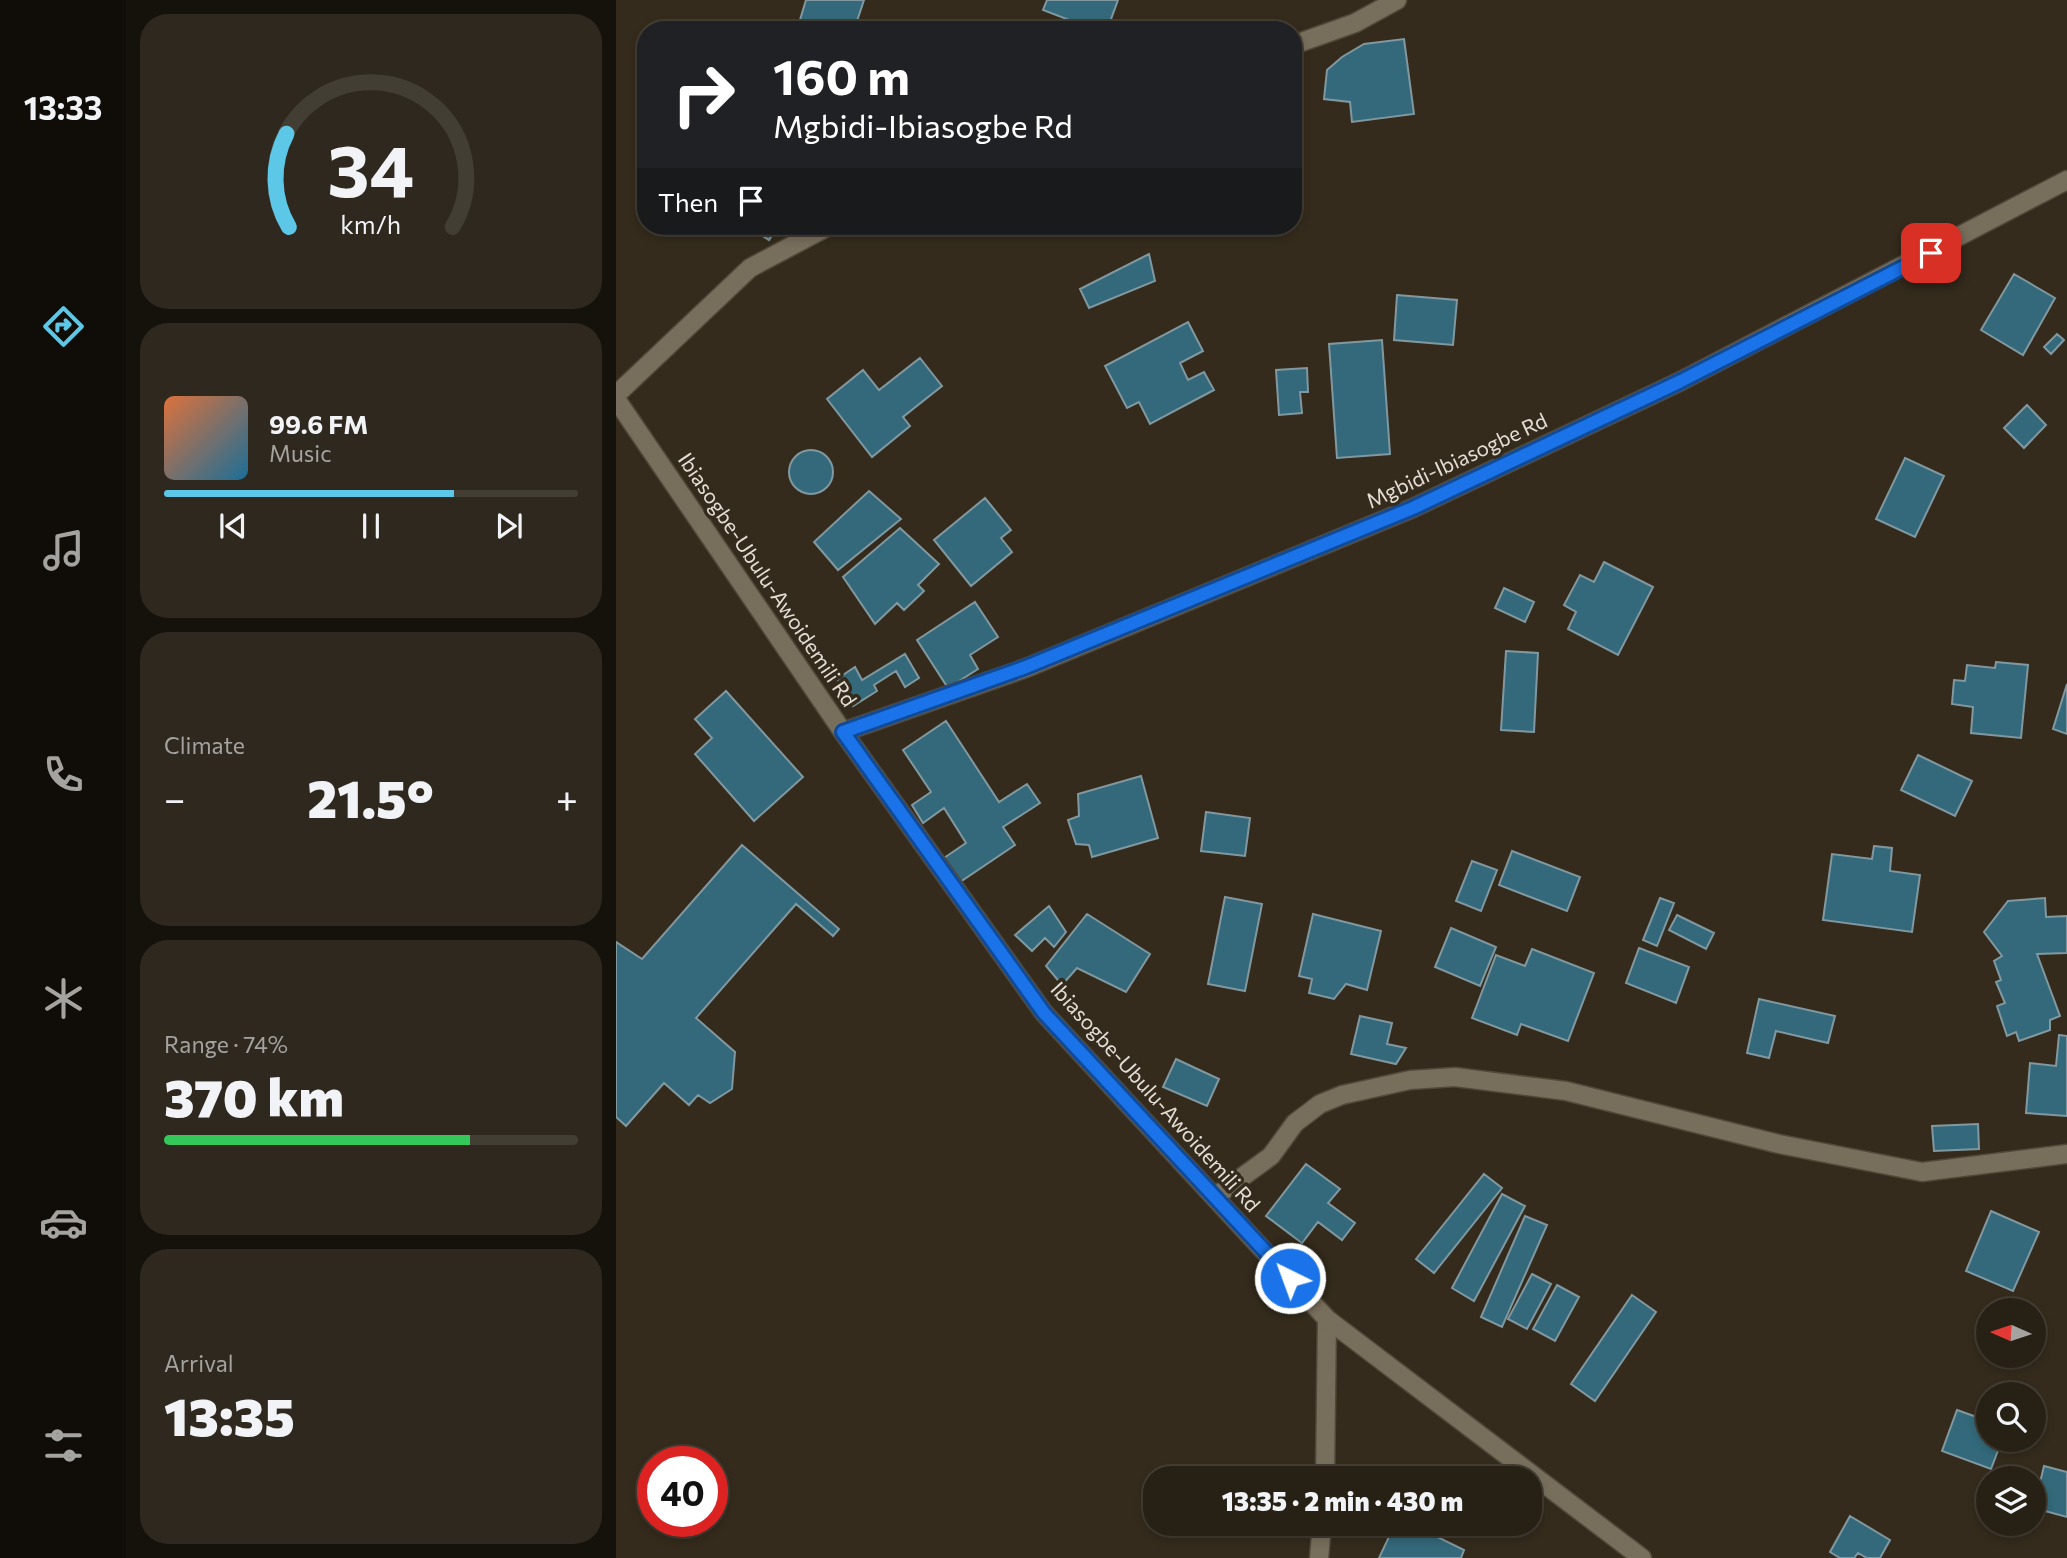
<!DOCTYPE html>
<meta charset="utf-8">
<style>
body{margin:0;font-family:Commissioner,sans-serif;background:#2f281e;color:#f1f3f6;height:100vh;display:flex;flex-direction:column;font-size:26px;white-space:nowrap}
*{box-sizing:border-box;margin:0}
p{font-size:23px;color:#a4a3a0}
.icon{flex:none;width:38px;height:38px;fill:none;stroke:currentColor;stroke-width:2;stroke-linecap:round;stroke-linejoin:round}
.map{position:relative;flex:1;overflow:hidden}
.sheet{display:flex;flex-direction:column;gap:14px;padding:14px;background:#15120c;width:490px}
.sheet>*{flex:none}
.hud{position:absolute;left:21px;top:21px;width:665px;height:214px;border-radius:28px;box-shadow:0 4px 10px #0003,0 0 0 2px #433e34;background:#202124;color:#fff;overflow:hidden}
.needle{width:46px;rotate:273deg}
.buttons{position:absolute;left:1360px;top:1298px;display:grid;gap:14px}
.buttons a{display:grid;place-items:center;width:70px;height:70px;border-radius:50%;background:#272015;box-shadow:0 4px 10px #0003,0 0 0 2px #433e34;font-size:35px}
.speed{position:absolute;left:21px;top:1446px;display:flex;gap:14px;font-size:35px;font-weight:700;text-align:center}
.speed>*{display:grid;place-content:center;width:91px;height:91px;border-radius:50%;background:#272015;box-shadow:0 4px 10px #0003,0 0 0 2px #433e34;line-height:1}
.speed .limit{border:10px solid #d22;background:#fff;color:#111}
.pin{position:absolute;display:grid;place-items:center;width:60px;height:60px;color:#fff;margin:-30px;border-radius:14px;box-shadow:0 4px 10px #0006}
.me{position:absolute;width:77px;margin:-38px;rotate:318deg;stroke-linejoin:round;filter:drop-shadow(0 0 5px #0008)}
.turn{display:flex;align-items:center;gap:24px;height:147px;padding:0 21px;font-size:32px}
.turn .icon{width:91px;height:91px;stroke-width:2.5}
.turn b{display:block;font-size:49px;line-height:60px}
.then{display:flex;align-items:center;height:66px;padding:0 21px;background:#0003;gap:14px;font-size:26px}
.big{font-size:52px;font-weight:800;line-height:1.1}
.sheet .widget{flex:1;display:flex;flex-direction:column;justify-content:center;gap:10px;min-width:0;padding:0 24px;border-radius:28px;background:#2f281e}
.sheet .dial{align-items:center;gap:0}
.dial svg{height:182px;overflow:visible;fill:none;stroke:#433e34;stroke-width:7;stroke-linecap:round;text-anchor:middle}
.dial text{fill:#f1f3f6;stroke:none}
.song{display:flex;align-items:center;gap:21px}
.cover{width:84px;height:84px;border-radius:10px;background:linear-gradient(135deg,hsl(20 70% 55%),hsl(200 70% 35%))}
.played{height:7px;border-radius:4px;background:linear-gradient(90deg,#5cc7e7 70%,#433e34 70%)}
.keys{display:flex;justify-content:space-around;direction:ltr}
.heat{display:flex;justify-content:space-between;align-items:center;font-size:38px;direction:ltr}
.charge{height:10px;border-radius:5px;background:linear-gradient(90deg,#34c759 74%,#433e34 0)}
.trip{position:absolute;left:527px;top:1466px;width:399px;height:70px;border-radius:28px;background:#272015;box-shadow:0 4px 10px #0003,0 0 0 2px #433e34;font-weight:800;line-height:70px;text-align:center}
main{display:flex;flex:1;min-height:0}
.tab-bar{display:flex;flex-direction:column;width:126px;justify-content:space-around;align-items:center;background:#100d08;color:#a4a3a0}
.tab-bar .icon{width:49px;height:49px}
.tab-bar .selected{color:#5cc7e7}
.tab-bar b{font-size:32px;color:#f1f3f6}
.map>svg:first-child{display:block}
.building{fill:#33697a;stroke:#8198a0;stroke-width:2}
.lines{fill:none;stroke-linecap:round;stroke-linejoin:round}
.street-casing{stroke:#50483b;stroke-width:21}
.secondary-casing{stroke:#50483b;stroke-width:21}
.street{stroke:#786e5c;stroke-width:18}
.secondary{stroke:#786e5c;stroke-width:18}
.route-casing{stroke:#114b97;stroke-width:18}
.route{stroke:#1a73e8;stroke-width:12}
.labels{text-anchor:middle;stroke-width:7;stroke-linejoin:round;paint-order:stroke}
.street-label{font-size:21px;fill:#e3ddd4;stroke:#342b1c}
</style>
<main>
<nav class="tab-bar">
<b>13:33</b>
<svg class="icon selected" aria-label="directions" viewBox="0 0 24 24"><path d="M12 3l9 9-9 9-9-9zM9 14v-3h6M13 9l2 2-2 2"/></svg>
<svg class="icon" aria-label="music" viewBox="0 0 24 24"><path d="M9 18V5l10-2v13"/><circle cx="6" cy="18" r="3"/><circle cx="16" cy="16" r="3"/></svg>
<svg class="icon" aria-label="phone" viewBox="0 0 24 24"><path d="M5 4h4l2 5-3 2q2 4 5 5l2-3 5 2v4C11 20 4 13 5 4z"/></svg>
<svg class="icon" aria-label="climate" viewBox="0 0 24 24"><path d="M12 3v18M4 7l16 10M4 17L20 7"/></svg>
<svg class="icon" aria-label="car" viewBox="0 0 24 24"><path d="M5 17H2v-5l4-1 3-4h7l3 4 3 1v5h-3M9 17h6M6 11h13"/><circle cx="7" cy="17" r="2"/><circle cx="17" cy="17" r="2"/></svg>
<svg class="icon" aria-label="filters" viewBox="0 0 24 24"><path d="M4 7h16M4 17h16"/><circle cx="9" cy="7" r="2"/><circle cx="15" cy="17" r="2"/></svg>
</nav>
<section class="sheet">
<div class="widget dial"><svg viewBox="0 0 100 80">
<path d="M14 69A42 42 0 1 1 86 69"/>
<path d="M14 69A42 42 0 0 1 13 28" stroke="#5cc7e7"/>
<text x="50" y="56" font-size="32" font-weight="700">34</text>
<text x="50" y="72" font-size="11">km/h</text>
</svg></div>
<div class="widget">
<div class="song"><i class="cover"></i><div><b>99.6 FM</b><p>Music</p></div></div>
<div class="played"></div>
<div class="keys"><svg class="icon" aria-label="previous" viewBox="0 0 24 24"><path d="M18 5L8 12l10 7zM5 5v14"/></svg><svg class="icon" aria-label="pause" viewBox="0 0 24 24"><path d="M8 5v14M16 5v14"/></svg><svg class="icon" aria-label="next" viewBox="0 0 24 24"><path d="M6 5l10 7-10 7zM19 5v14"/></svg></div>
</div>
<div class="widget"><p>Climate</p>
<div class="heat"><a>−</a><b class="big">21.5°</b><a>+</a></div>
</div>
<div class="widget"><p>Range · 74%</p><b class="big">370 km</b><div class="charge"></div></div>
<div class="widget"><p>Arrival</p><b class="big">13:35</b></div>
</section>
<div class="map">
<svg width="1451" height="1558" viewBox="0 0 1451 1558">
<rect width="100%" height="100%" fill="#342b1c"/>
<path class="building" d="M190 0H248L238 30H204L183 23Z
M431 0H502L491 30H479L427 10Z
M788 39 798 114 736 122 734 102 708 99 711 70 726 57 748 44Z
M131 226H162L153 240Z
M533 254 539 281 473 308 464 289Z
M1398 274 1439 298 1407 355 1365 330Z
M781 295 841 300 837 345 778 340Z
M572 322 587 351 564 363 572 380 588 372 598 390 534 424 523 402 511 408 489 366Z
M1441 334 1448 340 1435 354 1428 347Z
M766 340 774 454 721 458 713 344Z
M304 358 326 386 287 417 294 426 256 457 211 399 247 370 263 390Z
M691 368 692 392H684L686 413 663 415 660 370Z
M1411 405 1430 425 1408 448 1388 428Z
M173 472a22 22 0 1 1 44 0a22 22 0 1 1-44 0Z
M1289 458 1328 476 1299 537 1260 519Z
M253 491 285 519 222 570 198 542Z
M369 498 395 530 385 538 396 552 355 586 318 540Z
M284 528 323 564 302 585 308 591 288 610 281 603 259 624 227 577Z
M988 562 1037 587 1002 655 952 629 960 612 948 605 964 575 978 582Z
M888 588 918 602 909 622 879 608Z
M359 602 382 637 354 655 362 669 332 688 301 640Z
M890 651 922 653 918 732 885 730Z
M289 654 303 678 289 687 280 671 258 685 261 691 237 706 221 679 239 667 246 680Z
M1380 662 1412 665 1405 738 1355 733 1357 707 1336 704 1338 680 1349 681 1351 665 1379 668Z
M1451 684V734L1437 729Z
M110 691 187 777 138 821 79 754 96 738 79 719Z
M330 721 383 802 411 784 424 803 387 827 399 845 341 884 325 860 350 843 328 808 307 823 296 805 315 792 287 750Z
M1302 755 1356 781 1339 816 1285 790Z
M525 776 542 838 476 857 473 845 460 844 452 820 463 816 462 794Z
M590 812 634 818 629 856 585 851Z
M126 845 223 929 217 936 180 904 80 1018 119 1052 116 1089 94 1103 82 1095 73 1105 48 1083 10 1126 0 1117V942L26 959Z
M1258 846 1276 848 1274 871 1304 875 1296 932 1207 920 1216 854 1256 859Z
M896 851 964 877 951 911 883 885Z
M856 861 881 870 865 911 840 901Z
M609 897 646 904 629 991 592 984Z
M1044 898 1058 903 1041 946 1027 940Z
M1429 898 1430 917 1451 916V953L1421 954 1444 1016 1434 1020V1030L1403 1041 1400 1032 1391 1036 1381 1006 1389 1003 1380 982 1385 980 1378 961 1386 956 1368 932 1392 901Z
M433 906 450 932 438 947 429 938 416 951 399 935Z
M471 914 534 954 510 992 461 968 446 985 430 966Z
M697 914 765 931 751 990 730 984 718 999 693 993 696 979 683 976Z
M1061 915 1098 933 1090 949 1053 930Z
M835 928 880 947 864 986 819 967Z
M1023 948 1073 967 1060 1003 1010 983Z
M916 949 978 973 952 1041 905 1024 901 1035 856 1018 880 955 909 966Z
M1143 999 1219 1016 1212 1043 1160 1031 1153 1058 1131 1053Z
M744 1016 776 1023 771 1044 790 1048 780 1064 735 1054Z
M1443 1035 1451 1036V1116L1410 1113 1414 1063 1440 1066Z
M560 1059 603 1079 591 1106 547 1087Z
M1362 1124 1363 1149 1318 1151 1316 1126Z
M690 1164 724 1189 712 1203 739 1223 726 1240 702 1222 686 1243 650 1216Z
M868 1174 886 1188 818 1273 800 1259Z
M886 1194 909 1206 858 1301 836 1288Z
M1375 1211 1423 1232 1397 1291 1350 1271Z
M909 1216 931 1225 886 1327 865 1317Z
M916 1274 935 1284 911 1329 892 1319Z
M941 1285 963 1297 939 1341 917 1329Z
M1016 1295 1040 1312 979 1401 955 1384Z
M1341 1410 1372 1421V1440H1386L1375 1469 1326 1451Z
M1428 1466 1451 1472V1517L1418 1508Z
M1234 1516 1274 1540 1264 1558H1251L1242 1553 1238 1558H1224L1214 1552Z
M779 1524H795L848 1550 845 1558H763Z"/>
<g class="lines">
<defs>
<path id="street" d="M677 45 739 23 781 0
M0 395 134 268 213 226
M227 732 410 668 797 508 1063 382 1451 180
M600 1196 655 1156 679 1123 704 1104 726 1095 794 1080 839 1077 950 1091 1163 1144 1306 1172 1451 1154
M709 1479 711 1319
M703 1558 706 1524"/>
<path id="secondary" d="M0 399 227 732 428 1013 711 1319 1026 1558"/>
</defs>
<use href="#street" class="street-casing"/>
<use href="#secondary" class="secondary-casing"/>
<use href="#street" class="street"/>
<use href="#secondary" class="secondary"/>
</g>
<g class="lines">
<defs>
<path id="route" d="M674 1278 428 1013 227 732 410 667 797 508 1063 382 1315 253"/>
</defs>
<use href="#route" class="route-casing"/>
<use href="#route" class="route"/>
</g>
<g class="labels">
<g class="street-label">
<text transform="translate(841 461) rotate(-25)" y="7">Mgbidi-Ibiasogbe Rd</text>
<text transform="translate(151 580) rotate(56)" y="7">Ibiasogbe-Ubulu-Awoidemili Rd</text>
<text transform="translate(539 1097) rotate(48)" y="7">Ibiasogbe-Ubulu-Awoidemili Rd</text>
</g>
</g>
</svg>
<div class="buttons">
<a><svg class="needle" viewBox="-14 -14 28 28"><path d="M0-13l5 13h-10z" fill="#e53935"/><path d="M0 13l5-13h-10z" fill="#a4a3a0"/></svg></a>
<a><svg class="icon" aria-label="search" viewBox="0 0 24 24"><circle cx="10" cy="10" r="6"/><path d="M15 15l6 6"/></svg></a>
<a><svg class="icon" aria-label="layers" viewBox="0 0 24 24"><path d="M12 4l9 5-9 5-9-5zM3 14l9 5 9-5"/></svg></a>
</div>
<div class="speed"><div class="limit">40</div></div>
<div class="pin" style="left:1315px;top:253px;background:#d93025"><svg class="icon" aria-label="arrive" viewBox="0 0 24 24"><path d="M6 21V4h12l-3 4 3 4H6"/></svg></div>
<svg class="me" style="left:674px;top:1278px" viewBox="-20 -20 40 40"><circle r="17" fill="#1a73e8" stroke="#fff" stroke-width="3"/><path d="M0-11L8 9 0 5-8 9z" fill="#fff"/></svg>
<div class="trip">13:35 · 2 min · 430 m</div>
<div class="hud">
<div class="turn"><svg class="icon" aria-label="right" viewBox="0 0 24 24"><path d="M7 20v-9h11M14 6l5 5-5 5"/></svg><div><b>160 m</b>Mgbidi-Ibiasogbe Rd</div></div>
<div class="then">Then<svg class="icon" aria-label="arrive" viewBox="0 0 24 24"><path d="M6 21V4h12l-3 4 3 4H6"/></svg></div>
</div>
</div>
</main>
